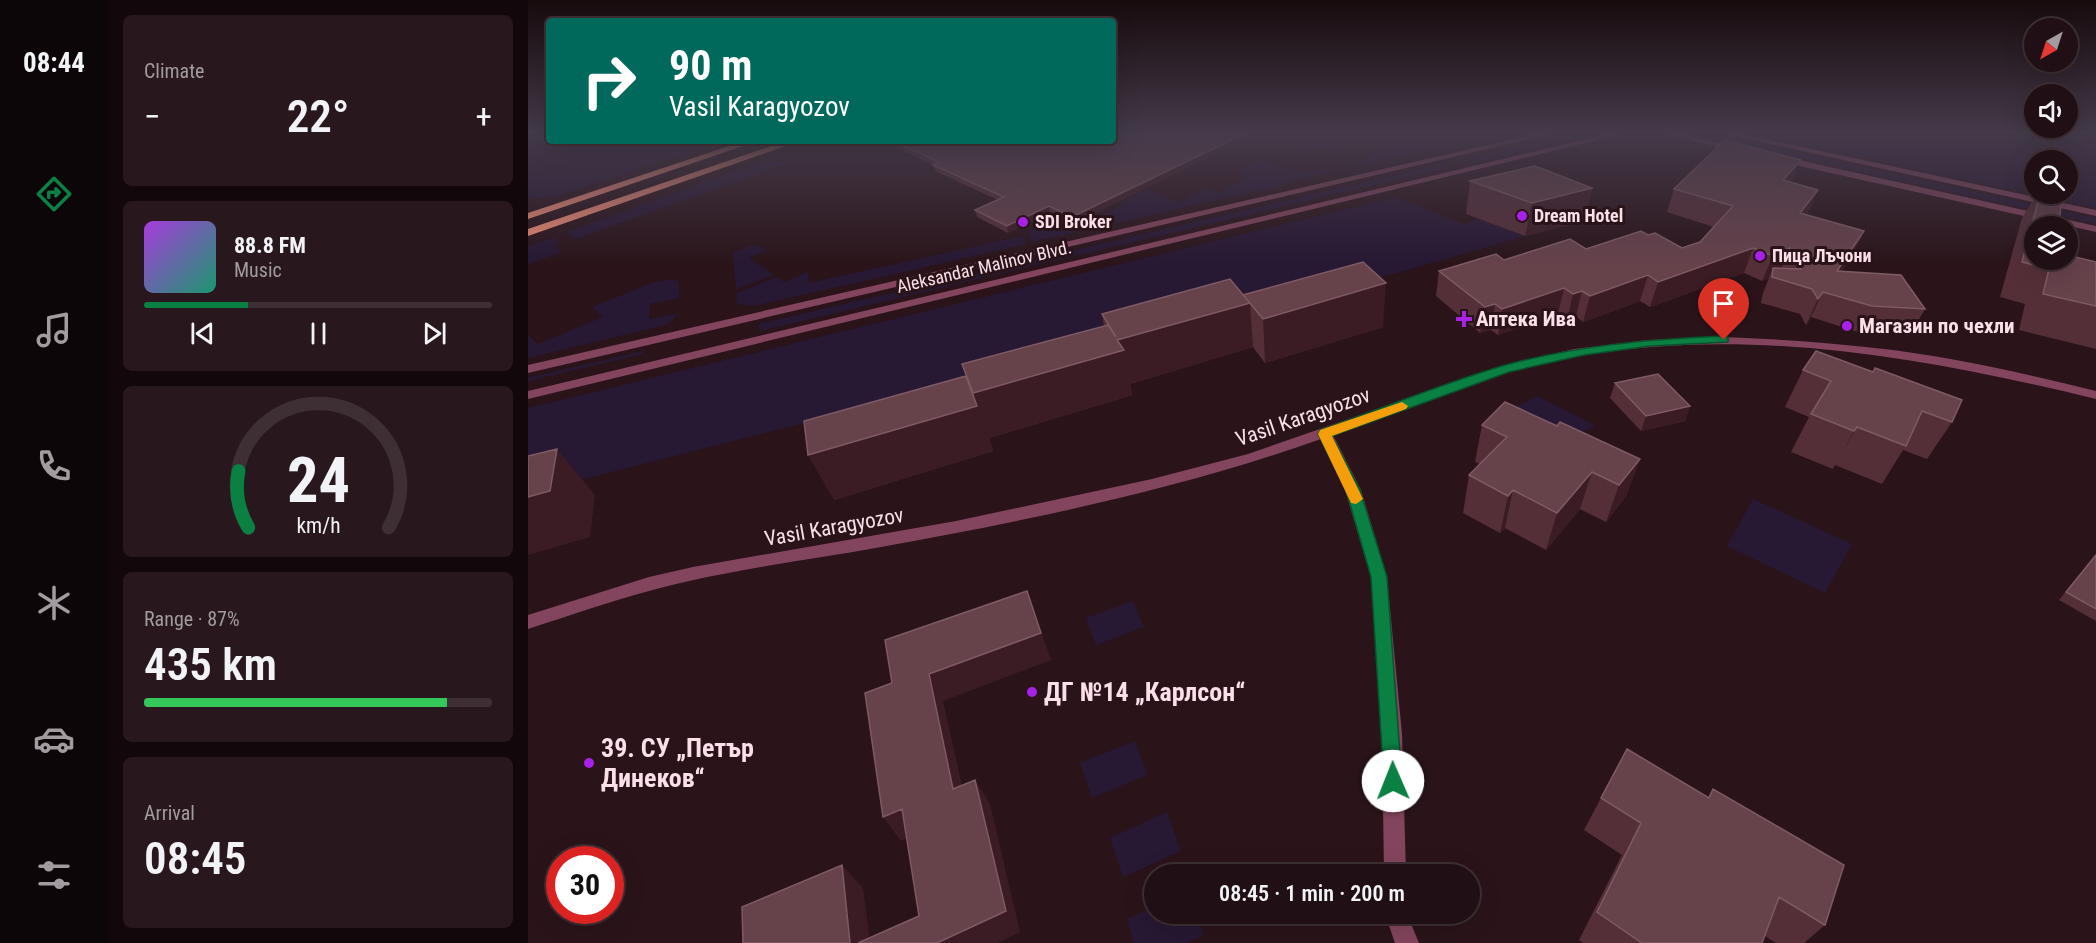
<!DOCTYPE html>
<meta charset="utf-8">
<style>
body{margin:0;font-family:"Roboto Condensed",sans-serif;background:#28181d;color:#f1f3f6;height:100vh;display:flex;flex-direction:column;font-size:22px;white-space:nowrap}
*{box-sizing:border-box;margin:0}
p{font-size:20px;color:#a29ca0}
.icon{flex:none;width:33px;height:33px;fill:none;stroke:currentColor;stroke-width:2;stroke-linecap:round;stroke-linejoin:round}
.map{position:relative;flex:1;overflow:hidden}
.side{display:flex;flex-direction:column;gap:15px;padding:15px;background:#12080b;width:420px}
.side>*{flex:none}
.banner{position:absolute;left:18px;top:18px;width:570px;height:126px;border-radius:6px;box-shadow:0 6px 24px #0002,0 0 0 2px #3d2f34;background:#00695c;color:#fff;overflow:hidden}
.needle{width:39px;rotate:219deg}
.buttons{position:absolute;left:1496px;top:18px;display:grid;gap:12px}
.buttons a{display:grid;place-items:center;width:54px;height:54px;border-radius:50%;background:#200f14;box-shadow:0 6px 24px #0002,0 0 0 2px #3d2f34;font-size:30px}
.speed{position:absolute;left:18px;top:846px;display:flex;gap:12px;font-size:30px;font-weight:700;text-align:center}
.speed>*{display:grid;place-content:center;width:78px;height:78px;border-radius:50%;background:#200f14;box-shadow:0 6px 24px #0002,0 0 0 2px #3d2f34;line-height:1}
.speed .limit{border:9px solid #d22;background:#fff;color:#111}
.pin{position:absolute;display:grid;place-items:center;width:51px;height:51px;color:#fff;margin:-62px -26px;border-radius:50% 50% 50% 0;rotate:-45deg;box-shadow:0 0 6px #0007}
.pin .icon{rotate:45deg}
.me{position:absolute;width:66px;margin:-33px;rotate:359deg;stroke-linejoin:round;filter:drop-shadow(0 0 4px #0008)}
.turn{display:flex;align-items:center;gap:21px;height:126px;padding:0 24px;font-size:27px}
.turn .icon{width:78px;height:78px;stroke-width:2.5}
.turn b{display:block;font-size:42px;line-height:51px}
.big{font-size:45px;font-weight:600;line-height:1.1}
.side .widget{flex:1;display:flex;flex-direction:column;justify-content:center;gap:9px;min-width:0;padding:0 21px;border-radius:9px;background:#28181d}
.side .dial{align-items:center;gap:0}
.dial svg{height:156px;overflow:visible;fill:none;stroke:#3d2f34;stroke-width:7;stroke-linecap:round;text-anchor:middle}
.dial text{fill:#f1f3f6;stroke:none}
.song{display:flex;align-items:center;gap:18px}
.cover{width:72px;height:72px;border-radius:9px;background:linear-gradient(135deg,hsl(280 70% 55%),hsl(160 70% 35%))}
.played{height:6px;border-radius:3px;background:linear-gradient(90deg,#0b8043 30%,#3d2f34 30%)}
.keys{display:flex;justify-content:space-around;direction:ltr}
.heat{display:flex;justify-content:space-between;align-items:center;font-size:33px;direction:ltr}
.charge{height:9px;border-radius:4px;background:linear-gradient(90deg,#34c759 87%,#3d2f34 0)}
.trip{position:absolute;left:616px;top:864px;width:336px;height:60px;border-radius:30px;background:#200f14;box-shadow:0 6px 24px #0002,0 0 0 2px #3d2f34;font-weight:600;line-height:60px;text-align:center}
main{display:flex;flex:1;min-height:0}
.dock{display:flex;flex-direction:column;width:108px;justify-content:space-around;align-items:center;background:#0d0608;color:#a29ca0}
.dock .icon{width:42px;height:42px}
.dock .current{color:#0b8043}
.dock b{font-size:27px;color:#f1f3f6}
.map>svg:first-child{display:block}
.green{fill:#271833;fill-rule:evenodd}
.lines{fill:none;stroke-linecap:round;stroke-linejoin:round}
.minor{fill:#83455d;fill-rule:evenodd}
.major{fill:#ef8d74;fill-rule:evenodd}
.wall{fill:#552f38}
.shaded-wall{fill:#3c1c24}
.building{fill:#66424b;stroke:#7e5b64;stroke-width:1.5}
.route{fill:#0b8043;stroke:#07532c;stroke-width:1.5}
.slow{fill:#f59e0b}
.poi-dot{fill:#a722e6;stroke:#2a141a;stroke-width:2}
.labels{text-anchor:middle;stroke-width:6;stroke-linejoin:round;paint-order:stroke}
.far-poi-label{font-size:18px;font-weight:bold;fill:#fbe0e9;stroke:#2a141a;text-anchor:start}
.far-street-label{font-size:18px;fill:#fbe0e9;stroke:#2a141a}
.poi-label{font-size:21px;font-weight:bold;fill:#fbe0e9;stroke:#2a141a;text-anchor:start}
.street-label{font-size:21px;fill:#fbe0e9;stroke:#2a141a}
.near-poi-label{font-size:26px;font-weight:bold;fill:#fbe0e9;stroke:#2a141a;text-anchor:start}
</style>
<main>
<nav class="dock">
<b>08:44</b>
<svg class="icon current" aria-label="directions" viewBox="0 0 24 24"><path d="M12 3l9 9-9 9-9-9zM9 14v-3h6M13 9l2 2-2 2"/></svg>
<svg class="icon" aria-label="music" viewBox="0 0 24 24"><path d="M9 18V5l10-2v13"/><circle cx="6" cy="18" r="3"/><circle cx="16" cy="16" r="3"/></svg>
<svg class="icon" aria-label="phone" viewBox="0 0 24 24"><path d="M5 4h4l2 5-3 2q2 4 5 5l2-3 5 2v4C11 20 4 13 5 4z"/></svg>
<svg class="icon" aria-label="climate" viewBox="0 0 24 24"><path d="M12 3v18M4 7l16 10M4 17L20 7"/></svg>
<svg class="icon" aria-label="car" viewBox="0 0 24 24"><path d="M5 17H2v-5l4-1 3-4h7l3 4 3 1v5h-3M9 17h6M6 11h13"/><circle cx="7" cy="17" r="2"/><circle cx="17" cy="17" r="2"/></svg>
<svg class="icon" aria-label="filters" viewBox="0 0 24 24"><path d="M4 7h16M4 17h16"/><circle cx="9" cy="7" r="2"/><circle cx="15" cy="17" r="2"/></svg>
</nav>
<section class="side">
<div class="widget"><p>Climate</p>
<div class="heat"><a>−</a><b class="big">22°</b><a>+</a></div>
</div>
<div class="widget">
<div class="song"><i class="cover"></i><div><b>88.8 FM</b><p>Music</p></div></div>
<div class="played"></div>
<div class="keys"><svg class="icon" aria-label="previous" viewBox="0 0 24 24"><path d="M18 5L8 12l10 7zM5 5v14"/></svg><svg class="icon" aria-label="pause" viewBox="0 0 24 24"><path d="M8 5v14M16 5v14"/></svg><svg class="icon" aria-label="next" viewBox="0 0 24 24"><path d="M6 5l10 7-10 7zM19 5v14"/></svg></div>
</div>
<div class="widget dial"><svg viewBox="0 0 100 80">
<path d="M14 69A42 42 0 1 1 86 69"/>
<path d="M14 69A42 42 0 0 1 9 40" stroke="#0b8043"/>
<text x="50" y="56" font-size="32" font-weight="700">24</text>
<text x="50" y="72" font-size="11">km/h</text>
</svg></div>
<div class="widget"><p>Range · 87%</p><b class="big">435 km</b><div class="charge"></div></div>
<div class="widget"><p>Arrival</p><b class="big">08:45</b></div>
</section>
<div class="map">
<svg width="1568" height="943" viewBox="0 0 1568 943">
<rect width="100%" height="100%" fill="#2a141a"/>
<path class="green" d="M0 133H21V141H197L26 197 0 199Z
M795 133H823L797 149 781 148 779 144Z
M866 133H956L940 141 766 180 760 184 504 242 499 232 515 224C539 235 570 217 592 206L590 204 620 189 651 202 678 188 690 193 721 177 710 171 734 158C766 178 817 175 847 153 854 148 860 140 866 133Z
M1049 133H1075L945 163 937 160Z
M1175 133 1568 218V224L1165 134Z
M1223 133H1554L1559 142 1568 149V208ZM1506 160H1539V194H1506Z
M249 161 261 163 47 239 38 232 228 164Z
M914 164 922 167 232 331 231 324Z
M868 197 938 225 949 218 997 236 872 272 0 493V408Z
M495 236 499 244 225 306 208 303 209 293 249 277 256 282 280 272 281 283Z
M25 238 33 242 27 245 34 252 0 264V246Z
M223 245H229L238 250 221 258 246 275 208 289 205 253Z
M145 279 151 282V298L122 304 121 319 148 314 145 320 137 325 0 358V335L10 344 75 317 64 307 124 283Z
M115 351V354L0 381V378Z
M1009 396 1068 426 1035 440 986 408Z
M1225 499 1324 544 1297 593 1199 546Z
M605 601 616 627 568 645 558 618Z
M607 741 619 775 564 798 552 763Z
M639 812 653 851 595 877 582 838Z
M627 906V914H668L676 935 658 943H606L599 919Z"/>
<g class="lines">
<path class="minor" d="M1012 133H1028L0 373V365Z
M1084 133H1099L0 399V391Z
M1133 133H1149L1216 149 1211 152Z
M1193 133H1209L1568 210V216Z
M1252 156 1568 226V232L1249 161 1247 159Z
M1195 337C1246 339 1296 342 1347 348 1421 356 1495 373 1568 391V399C1399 358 1220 325 1047 357 963 372 884 406 805 435L833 490 859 577 874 734 878 874H856L854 734 843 577 817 490 793 439C650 490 501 520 353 547 276 561 196 570 121 591 80 602 40 616 0 629V615L121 577 165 567 428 521 624 479 720 454 971 367 1046 349 1120 340Z
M857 914H879L891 943H867Z"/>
<path class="major" d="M216 141H230L0 219V213Z
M258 141H272L0 236V229Z"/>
</g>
<path class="wall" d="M354 141H585L546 224 522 213 480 233 449 217 447 210 470 200 407 171 405 165Z
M942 181 1064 188 1056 221 997 236 938 214Z
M1264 182 1280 214 1279 215 1336 231 1324 256 1313 272 1397 309 1382 335 1330 332 1283 317 1278 325 1272 314 1233 303 1235 293 1241 278 1234 281 1216 273 1122 307 1112 301 1055 322 1048 316 1039 320 1030 314 970 335 963 330 952 333 908 296 911 271 976 260 1058 249 1120 235 1154 248 1172 242 1186 227 1139 212 1146 189Z
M1509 194H1534L1506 260 1568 262V349L1491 330 1497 304 1472 297 1494 218Z
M715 295 855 327 737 363 725 347 602 384 604 395 461 438 465 451 306 500 438 376 576 326 574 314Z
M1288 351 1424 422 1399 459 1375 450 1354 484 1307 465 1305 469 1263 452 1281 417 1257 407 1275 370Z
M1087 383 1162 406 1157 421 1113 431 1082 398Z
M954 425 1029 426 1112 459 1098 496 1078 522 1052 509 1018 550 977 528 972 533 935 513 941 475 952 464 947 462Z
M1568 554V621L1531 600Z
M1185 789 1297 925 1276 943H1248L1237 936 1234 943H1055L1051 940 1094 855 1056 830 1073 798 1180 797Z"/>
<path class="shaded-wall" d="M718 133H731L546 224 544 217Z
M1273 160 1263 183 1255 180Z
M1064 188 1056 221 997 236 1004 203Z
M1290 190 1280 214 1262 237 1272 213Z
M521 206 522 213 480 233 479 226Z
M1336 231 1324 256 1299 293 1309 271Z
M1225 248 1216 273 1122 307 1130 282Z
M1262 248 1251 273 1245 268 1241 278 1234 281 1245 256Z
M1120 275 1112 301 1055 322 1062 296Z
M858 283 855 327 737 363 735 319Z
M1036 288 1030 314 970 335 974 309Z
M1054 291 1048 316 1039 320 1045 294Z
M1295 292 1283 317 1278 325 1290 299Z
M722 303 725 347 602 384 604 395 461 438 465 451 306 500 280 455 449 406 445 393 589 340Z
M967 304 963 330 952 333 957 307Z
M1162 406 1157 421 1113 431 1118 416Z
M1329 427 1307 465 1305 469 1326 431Z
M29 449 67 495 62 537 0 555V497Z
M1112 459 1098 496 1078 522 1091 485Z
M1064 472 1052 509 1018 550 1029 513Z
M985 490 977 528 972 533 980 496Z
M499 591 523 660 415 701 440 813 425 789 401 674Z
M447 780 462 804 492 932 470 943H409Z
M374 809 391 833 373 841 355 817Z
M314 865 335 888 342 943H322Z"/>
<path class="building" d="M585 133H718L544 217 521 206 479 226 447 210 476 197 405 165 411 162 365 141H585Z
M1197 140 1273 160 1255 180 1290 190 1272 213 1336 231 1309 271 1373 275 1397 309 1344 306 1295 292 1290 299 1284 289 1244 277 1245 268 1273 269 1262 248 1245 256 1225 248 1130 282 1120 275 1062 296 1054 291 1045 294 1036 288 974 309 967 304 957 307 911 271 968 254 976 260 1042 239 1058 249 1113 231 1120 235 1127 233 1154 248 1172 242 1205 206 1146 189Z
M1007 166 1064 188 1004 203 942 181Z
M1512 194H1534L1531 226H1506V260H1539V255L1568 262V306L1515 294 1521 269 1494 262Z
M835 262 858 283 735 319 722 303 589 340 596 350 445 393 434 364 580 325 588 337 574 314 702 279 721 302 715 295Z
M1288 351 1345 372 1347 368 1434 400 1424 422 1394 411 1378 446 1329 427 1326 431 1283 414 1303 381 1275 370Z
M1130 374 1162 406 1118 416 1087 383Z
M438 376 449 406 280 455 276 421Z
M977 402 1029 426 1032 422 1112 459 1091 485 1064 472 1029 513 985 490 980 496 941 475 979 437 954 425Z
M29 449 22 491 0 497V456Z
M1568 555V609L1538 592Z
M499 591 513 633 401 674 425 789 447 780 478 911 409 943H330L391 916 374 809 355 817 337 693 364 683 357 640Z
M1099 749 1181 798 1185 789 1316 865 1297 925 1251 897 1234 943H1114L1069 912 1113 823 1073 798Z
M314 865 322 943H215L214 907Z"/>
<linearGradient id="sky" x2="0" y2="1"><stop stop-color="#170b0e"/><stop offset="0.5" stop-color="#443a49"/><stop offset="1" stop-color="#443a49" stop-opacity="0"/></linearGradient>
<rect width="1568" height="265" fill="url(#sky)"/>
<path class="route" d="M1196 336 1200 337V342L1122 346 1056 355 981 372 804 436 832 490 859 577 874 781 872 787 865 790 858 787 856 781 843 577 818 490 790 434 792 430C853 409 913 384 974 366 1046 346 1121 339 1196 336Z"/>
<path class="slow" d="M874 402 880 406 878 409 804 436 835 499 828 504 823 503 790 434 792 430Z"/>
<g class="poi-dot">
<circle cx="994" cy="216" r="6"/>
<circle cx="495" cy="222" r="6"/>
<circle cx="1232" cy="256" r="6"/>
<path d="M933 310h6v6h6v6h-6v6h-6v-6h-6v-6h6z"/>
<circle cx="1319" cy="326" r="6"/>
<circle cx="504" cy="692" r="6"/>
<circle cx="61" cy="763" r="6"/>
</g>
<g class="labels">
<g class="far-poi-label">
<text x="1006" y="222">Dream Hotel</text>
<text x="507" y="228">SDI Broker</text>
<text x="1244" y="262">Пица Лъчони</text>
</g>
<g class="far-street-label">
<text transform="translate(456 267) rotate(-13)" y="6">Aleksandar Malinov Blvd.</text>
</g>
<g class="poi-label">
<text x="948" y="326">Аптека Ива</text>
<text x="1331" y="333">Магазин по чехли</text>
</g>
<g class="street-label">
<text transform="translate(775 417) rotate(-19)" y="7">Vasil Karagyozov</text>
<text transform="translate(306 527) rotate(-10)" y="7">Vasil Karagyozov</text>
</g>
<g class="near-poi-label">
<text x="516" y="701">ДГ №14 „Карлсон“</text>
<text x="73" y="757">39. СУ „Петър<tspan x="73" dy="30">Динеков“</tspan></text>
</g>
</g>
</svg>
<div class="buttons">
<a><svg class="needle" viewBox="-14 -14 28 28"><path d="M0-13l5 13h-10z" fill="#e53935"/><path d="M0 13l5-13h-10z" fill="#a29ca0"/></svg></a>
<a><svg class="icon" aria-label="sound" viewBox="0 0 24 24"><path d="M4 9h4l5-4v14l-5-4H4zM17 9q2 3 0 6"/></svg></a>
<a><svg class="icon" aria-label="search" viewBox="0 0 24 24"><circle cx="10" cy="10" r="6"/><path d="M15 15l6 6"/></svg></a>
<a><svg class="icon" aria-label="layers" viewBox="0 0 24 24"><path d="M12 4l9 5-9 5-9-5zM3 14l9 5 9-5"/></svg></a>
</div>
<div class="speed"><div class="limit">30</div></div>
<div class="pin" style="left:1196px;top:340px;background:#d93025"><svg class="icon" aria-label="arrive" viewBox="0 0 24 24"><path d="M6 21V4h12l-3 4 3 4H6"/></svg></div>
<svg class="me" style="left:865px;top:781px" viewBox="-20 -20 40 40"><circle r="19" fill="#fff"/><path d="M0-13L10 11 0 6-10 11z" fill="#0b8043"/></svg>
<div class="trip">08:45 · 1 min · 200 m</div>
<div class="banner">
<div class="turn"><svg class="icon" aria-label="right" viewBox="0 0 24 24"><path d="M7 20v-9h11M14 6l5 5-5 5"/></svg><div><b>90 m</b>Vasil Karagyozov</div></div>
</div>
</div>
</main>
